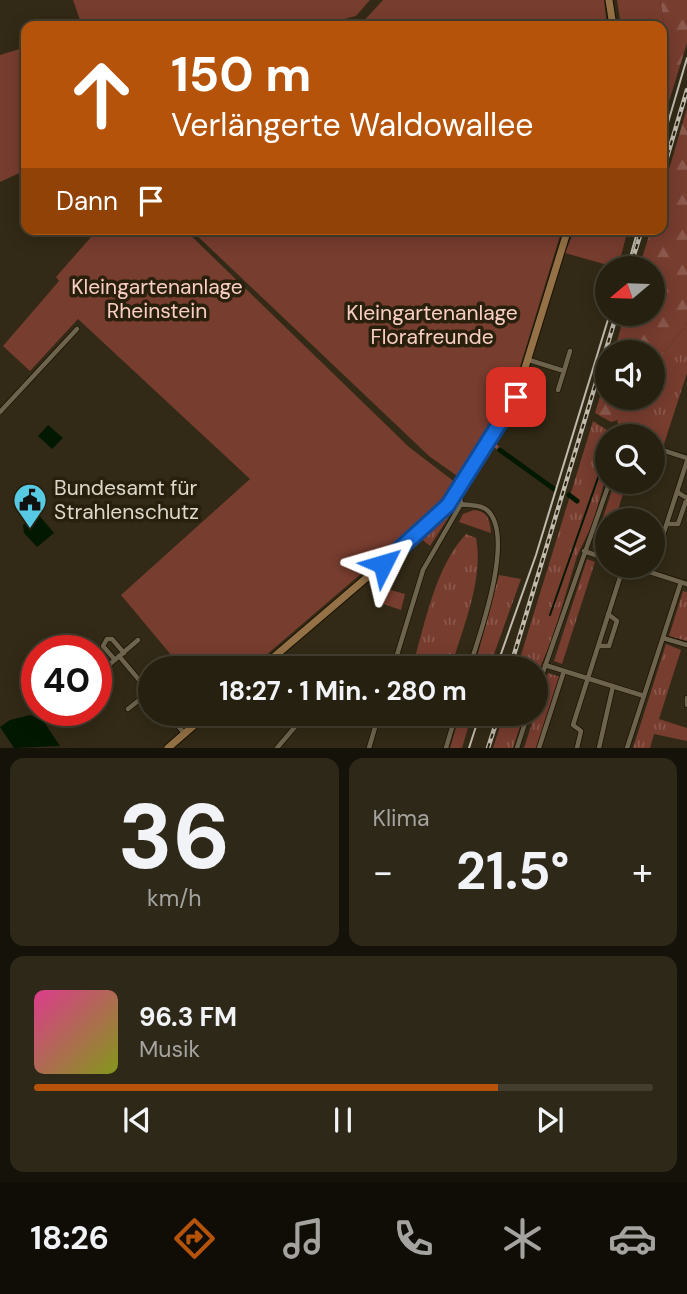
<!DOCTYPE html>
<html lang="de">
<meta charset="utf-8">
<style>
body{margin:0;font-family:"DM Sans",sans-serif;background:#2e2819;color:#f1f3f6;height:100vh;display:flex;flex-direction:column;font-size:26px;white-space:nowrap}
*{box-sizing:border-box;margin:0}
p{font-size:23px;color:#a4a39f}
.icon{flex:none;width:38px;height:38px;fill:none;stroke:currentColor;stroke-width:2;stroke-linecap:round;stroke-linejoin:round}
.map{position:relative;height:748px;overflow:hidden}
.panel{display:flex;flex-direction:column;gap:10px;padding:10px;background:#151209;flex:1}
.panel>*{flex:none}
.banner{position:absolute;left:21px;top:21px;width:646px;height:214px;border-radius:14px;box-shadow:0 4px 18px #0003,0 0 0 2px #423e30;background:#b45309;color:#fff;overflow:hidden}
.needle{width:46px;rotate:251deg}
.fabs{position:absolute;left:595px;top:256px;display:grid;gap:14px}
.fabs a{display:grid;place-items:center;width:70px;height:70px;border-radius:50%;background:#262010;box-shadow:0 4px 18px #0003,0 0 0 2px #423e30;font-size:35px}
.speed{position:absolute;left:21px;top:635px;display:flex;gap:14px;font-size:35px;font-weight:700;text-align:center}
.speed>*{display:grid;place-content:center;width:91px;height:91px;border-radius:50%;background:#262010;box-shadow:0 4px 18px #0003,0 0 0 2px #423e30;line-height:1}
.speed .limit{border:10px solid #d22;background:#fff;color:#111}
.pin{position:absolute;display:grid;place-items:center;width:60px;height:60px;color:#fff;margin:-30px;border-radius:14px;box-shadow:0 4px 10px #0006}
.me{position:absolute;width:77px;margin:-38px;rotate:50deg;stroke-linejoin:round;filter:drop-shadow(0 0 5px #0008)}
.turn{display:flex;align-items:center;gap:24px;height:147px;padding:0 35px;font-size:32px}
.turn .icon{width:91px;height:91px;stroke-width:2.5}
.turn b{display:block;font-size:49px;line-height:60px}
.then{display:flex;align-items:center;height:66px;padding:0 35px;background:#0003;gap:14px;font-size:26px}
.big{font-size:52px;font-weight:700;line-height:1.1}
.panel .widget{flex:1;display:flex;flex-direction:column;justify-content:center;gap:10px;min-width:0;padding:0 24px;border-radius:14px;background:#2e2819}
.panel .dial{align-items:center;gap:0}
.dial b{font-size:91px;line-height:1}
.song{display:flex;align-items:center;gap:21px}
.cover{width:84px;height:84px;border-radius:10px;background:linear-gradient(135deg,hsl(330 70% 55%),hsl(70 70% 35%))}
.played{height:7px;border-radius:4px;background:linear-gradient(90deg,#b45309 75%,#423e30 75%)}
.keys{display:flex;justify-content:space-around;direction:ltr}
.heat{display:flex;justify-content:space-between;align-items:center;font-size:38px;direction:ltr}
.panel .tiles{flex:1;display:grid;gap:10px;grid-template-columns:1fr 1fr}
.widget:last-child{grid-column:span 2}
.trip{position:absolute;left:138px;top:656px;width:410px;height:70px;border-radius:35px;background:#262010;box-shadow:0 4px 18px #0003,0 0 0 2px #423e30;font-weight:700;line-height:70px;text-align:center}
.tabs{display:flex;height:112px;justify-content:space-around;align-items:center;background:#0f0d06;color:#a4a39f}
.tabs .icon{width:49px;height:49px}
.tabs .selected{color:#b45309}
.tabs b{font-size:32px;color:#f1f3f6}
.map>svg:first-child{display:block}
.grass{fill:url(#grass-tufts)}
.forest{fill:url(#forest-firs)}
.garden{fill:#773d2f}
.water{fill:#031800}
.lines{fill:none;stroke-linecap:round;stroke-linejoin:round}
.stream{stroke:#031800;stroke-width:2}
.canal{stroke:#031800;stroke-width:5}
.street-casing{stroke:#1a1201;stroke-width:6}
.secondary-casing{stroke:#1a1201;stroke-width:9}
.street{stroke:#6e644e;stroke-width:4.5}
.secondary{stroke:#947146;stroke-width:7}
.tram{stroke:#c1bbae;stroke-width:2}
.rail-casing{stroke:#c1bbae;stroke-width:4.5}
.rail{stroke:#28200c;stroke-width:2;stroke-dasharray:5;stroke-linecap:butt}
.route-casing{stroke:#114b97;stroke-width:18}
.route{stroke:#1a73e8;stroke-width:12}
.labels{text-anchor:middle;stroke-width:7;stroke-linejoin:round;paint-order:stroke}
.park-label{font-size:21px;fill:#facec2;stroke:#28200c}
.poi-label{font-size:21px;fill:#ddd8cc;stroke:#28200c;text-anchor:start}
</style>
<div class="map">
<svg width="687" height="748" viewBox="0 0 687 748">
<defs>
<pattern id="grass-tufts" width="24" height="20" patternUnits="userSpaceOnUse" patternTransform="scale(1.75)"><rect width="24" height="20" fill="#773d2f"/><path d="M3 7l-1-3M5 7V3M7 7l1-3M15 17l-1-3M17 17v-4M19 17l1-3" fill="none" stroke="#8a584c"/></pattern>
<pattern id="forest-firs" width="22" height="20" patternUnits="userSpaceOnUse" patternTransform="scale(1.75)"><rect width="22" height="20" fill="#773d2f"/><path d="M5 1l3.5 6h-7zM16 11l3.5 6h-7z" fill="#8a584c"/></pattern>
</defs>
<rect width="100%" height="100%" fill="#322a16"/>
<path class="grass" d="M687 324V373L664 444 653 440V436L624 432 617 422 632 397H653V366Z
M593 421 616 436H607V472L593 523 577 556 553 637 536 677V668H517Z
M496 444 549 484 548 487 494 447Z
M615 481H627L615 520H607L605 551 593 548Z
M455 501H458L456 506 430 546 419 537Z
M474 510C488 511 490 521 491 533L459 522 463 514Z
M466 534 476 538C484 579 463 627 451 668H412C425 624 435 567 466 534Z
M587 559 595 562 562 664 554 661Z
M499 575 521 579 489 668H474Z
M683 591 687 592V641L669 636Z
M666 644 681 650 659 719 687 728V741L654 734 650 748H633Z
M548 673 560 677 537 748H524Z
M460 714H472L462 748H450Z
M504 714H524L513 748H493Z"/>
<path class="forest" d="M660 0H687V43L663 121 662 60 667 41Z
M687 108V324L653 366V352H614L625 313H653V268H639L651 229H662V193Z
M607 373V397H632L621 419 611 422 595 413Z"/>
<path class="garden" d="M73 0H370L356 16 337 21 341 26H82Z
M383 0H604L607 26H359Z
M617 0H660L667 41 662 60V26H621Z
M26 47V170L0 182V55Z
M98 229H184L409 447 456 483 440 506 251 668H182L121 595 250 479 78 319 30 371 3 346 59 281 56 277Z
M190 229H562L509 403 460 478 429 456Z
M575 229H628L618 268 565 253Z
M387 589 405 594 401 610 383 604Z"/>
<path class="water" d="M48 425 63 438 52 449 38 436Z
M38 514 54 533 37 547 24 533 23 525Z
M30 715 44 722 60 746 14 748 0 727 10 720Z"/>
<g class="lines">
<path class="stream" d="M550 615 607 452"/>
<path class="canal" d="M500 450 554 489
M569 495 577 501"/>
<defs>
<path id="street" d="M529 360 564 371 558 390
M564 371 570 351
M0 412 77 329
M616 429 621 436
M653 447 687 458
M461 504C469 506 480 504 487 510 516 535 479 637 469 668
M667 524H678L687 498 677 492
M584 551 607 559
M628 565 687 584
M651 572 687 461
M663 638 687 645
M598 646H609L617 621 608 614
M119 656 150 693
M115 660 103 646 107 639H112L124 653
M545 665 644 696
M393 668 423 570 461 504 459 489
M96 676 138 640
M536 692 610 481
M687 698V705
M128 709 149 692
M168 714 184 733
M417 714 453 725
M277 748 306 714
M369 748 379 714
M446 748 456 714
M517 748 528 714
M539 748 564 671
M577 748 581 731 573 725 624 565
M599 748 613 686
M627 748 681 582"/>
<path id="secondary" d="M609 0 613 26
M261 668 427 526 453 498 516 397 568 229
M168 748 207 714"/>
</defs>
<use href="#street" class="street-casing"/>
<use href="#secondary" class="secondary-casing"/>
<use href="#street" class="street"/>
<use href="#secondary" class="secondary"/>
<path class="tram" d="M662 143 687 58
M627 268 638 229
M496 668 536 555 610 313
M469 748 480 714"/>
<defs>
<path id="rail" d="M662 174 687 90
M630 268 642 229
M510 668 617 313
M488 748 499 714"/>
</defs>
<use href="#rail" class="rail-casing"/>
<use href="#rail" class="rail"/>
</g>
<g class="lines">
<defs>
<path id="route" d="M383 564 448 505 516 397"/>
</defs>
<use href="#route" class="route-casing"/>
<use href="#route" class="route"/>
</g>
<defs>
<symbol id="civic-pin" viewBox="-11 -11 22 30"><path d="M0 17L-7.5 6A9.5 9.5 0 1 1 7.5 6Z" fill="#58c9e3" stroke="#28200c"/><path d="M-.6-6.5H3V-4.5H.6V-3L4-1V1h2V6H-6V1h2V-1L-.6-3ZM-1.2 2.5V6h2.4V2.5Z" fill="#111"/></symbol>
</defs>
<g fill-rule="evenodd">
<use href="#civic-pin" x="11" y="481" width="38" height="52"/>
</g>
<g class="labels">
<g class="park-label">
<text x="157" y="294">Kleingartenanlage<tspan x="157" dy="24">Rheinstein</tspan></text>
<text x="432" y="320">Kleingartenanlage<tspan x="432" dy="24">Florafreunde</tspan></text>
</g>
<g class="poi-label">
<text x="54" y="495">Bundesamt für<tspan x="54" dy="24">Strahlenschutz</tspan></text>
</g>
</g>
</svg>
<div class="fabs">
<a><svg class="needle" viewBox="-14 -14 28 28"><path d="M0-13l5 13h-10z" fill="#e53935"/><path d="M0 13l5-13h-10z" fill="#a4a39f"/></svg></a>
<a><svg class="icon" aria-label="sound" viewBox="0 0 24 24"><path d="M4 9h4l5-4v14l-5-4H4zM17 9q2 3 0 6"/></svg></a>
<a><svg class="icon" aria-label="search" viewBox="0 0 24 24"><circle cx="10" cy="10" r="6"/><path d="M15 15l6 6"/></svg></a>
<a><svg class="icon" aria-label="layers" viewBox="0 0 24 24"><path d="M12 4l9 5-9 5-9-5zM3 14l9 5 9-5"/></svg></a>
</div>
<div class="speed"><div class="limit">40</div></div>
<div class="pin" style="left:516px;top:397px;background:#d93025"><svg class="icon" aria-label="arrive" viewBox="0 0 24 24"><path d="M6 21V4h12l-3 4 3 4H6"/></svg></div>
<svg class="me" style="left:383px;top:564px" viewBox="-20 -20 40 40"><path d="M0-17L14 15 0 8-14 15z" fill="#1a73e8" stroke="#fff" stroke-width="4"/></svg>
<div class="trip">18:27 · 1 Min. · 280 m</div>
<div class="banner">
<div class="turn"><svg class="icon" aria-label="ahead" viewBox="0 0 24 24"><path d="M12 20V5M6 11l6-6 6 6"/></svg><div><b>150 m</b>Verlängerte Waldowallee</div></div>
<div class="then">Dann<svg class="icon" aria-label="arrive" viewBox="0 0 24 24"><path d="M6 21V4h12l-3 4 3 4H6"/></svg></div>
</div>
</div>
<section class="panel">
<div class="tiles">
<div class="widget dial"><b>36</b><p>km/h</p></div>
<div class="widget"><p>Klima</p>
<div class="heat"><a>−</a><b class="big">21.5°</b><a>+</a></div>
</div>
<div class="widget">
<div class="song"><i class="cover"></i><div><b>96.3 FM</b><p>Musik</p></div></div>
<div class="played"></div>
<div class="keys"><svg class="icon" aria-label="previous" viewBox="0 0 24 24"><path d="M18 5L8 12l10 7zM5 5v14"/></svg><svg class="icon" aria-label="pause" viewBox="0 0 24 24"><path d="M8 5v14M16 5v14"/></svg><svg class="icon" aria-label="next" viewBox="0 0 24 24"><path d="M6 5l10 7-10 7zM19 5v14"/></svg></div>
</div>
</div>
</section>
<nav class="tabs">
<b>18:26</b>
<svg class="icon selected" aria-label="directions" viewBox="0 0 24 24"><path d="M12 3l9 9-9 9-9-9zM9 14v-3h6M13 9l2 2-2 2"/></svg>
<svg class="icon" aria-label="music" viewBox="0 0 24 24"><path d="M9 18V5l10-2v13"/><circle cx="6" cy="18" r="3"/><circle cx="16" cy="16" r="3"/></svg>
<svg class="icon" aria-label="phone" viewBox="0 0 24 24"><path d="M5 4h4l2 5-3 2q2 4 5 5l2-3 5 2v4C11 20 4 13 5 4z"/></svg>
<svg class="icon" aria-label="climate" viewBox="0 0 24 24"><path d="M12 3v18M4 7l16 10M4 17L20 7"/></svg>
<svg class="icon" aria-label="car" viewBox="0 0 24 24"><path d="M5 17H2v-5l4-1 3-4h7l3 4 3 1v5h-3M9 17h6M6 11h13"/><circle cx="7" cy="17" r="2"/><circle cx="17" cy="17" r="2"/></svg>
</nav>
